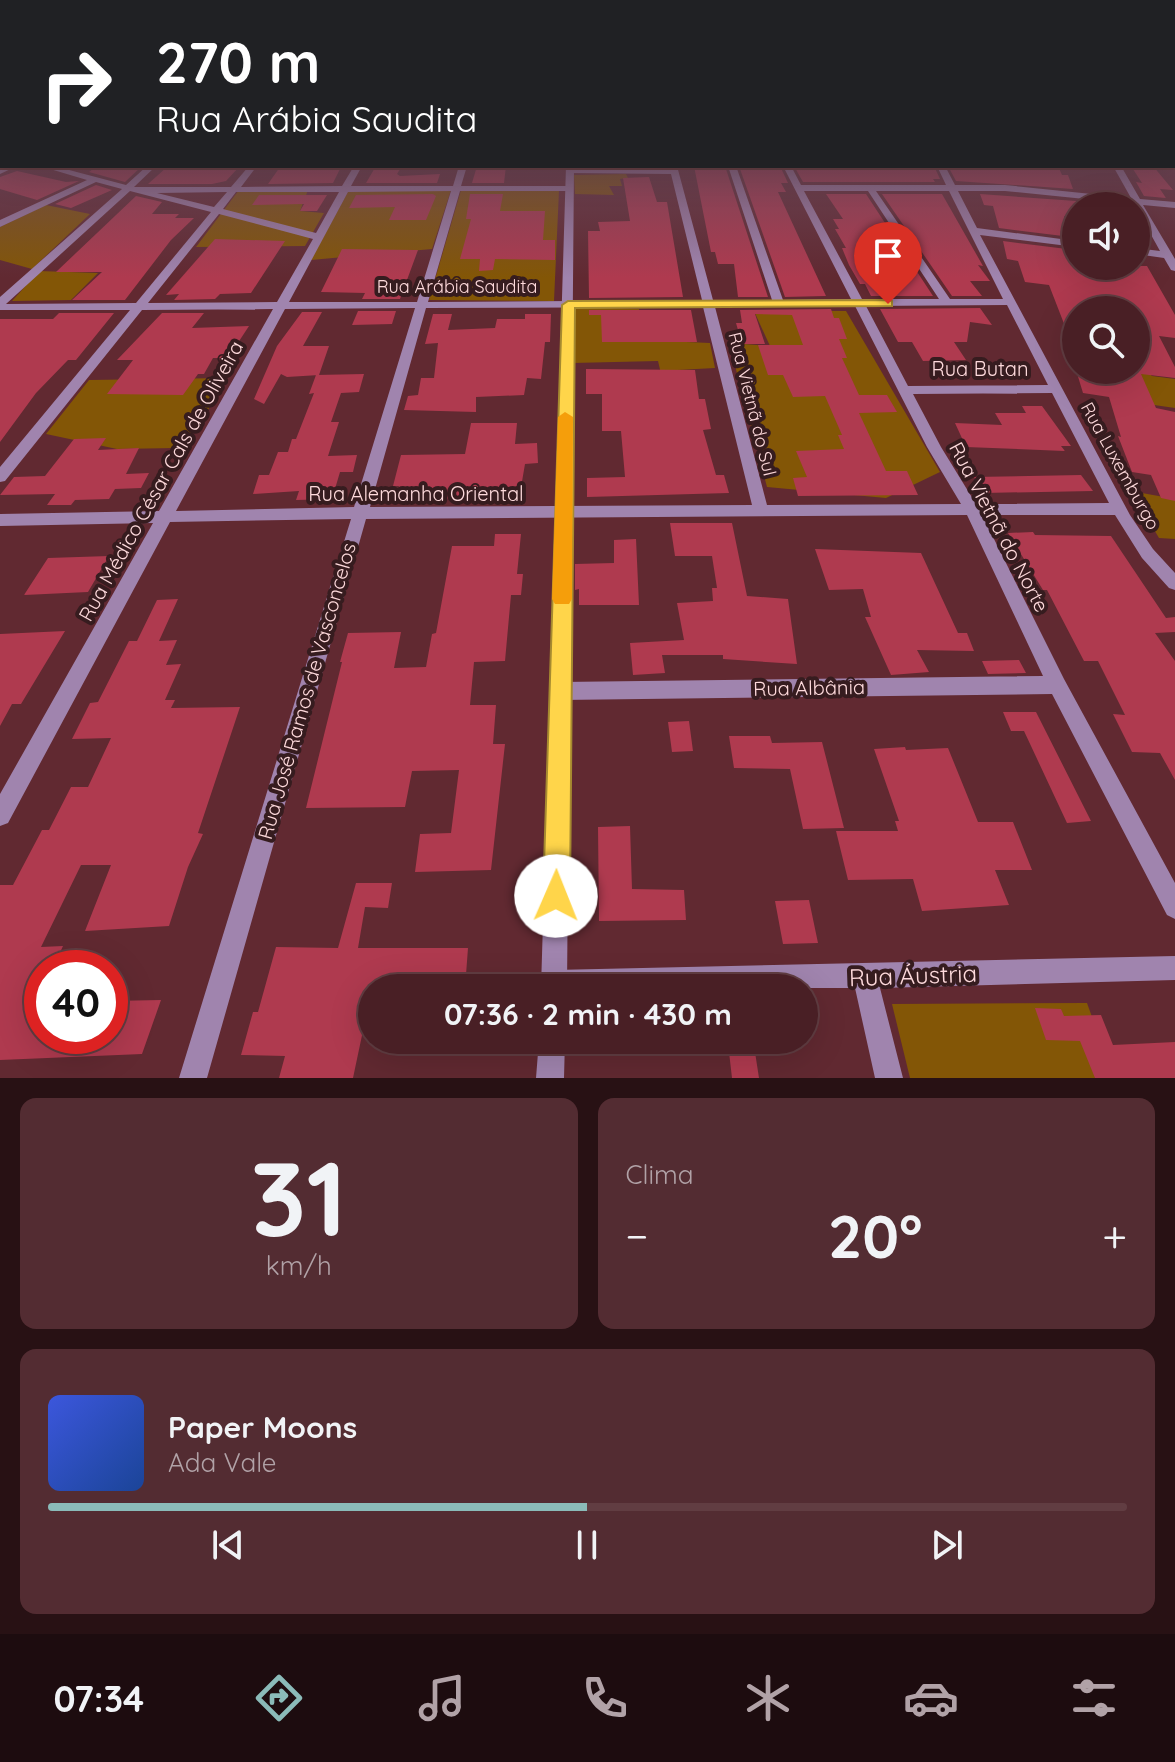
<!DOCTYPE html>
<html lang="pt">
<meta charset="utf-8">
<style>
body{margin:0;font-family:Quicksand,sans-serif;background:#532c32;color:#f1f3f6;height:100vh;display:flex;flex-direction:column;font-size:30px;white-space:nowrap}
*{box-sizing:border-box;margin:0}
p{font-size:26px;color:#b1a2a7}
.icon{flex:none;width:44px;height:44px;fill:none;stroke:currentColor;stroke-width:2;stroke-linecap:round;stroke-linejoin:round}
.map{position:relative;height:1078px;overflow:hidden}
.details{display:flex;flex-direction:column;gap:20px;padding:20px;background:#281114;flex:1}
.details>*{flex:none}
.hud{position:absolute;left:0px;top:0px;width:1176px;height:168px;box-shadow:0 8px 32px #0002,0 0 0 2px #613d42;background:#202124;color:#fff;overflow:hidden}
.tools{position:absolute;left:1062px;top:192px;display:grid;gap:16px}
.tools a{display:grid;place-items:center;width:88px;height:88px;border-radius:50%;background:#491f25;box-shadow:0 8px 32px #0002,0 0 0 2px #613d42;font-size:40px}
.speed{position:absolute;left:24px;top:950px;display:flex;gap:16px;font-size:40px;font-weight:700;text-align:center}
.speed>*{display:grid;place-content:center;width:104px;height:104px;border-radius:50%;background:#491f25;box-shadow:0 8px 32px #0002,0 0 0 2px #613d42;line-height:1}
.speed .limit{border:12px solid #d22;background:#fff;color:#111}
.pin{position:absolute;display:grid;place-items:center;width:68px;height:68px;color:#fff;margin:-82px -34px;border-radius:50% 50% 50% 0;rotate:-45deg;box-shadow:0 0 8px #0007}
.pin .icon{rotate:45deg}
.me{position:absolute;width:88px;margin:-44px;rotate:1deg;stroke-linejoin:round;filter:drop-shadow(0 0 6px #0008)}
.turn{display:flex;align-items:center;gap:28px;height:168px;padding:0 24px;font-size:36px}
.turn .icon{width:104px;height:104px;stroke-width:2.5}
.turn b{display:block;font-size:56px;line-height:68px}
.big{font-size:60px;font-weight:700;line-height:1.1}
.details .tile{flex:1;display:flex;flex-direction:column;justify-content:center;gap:12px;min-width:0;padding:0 28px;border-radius:16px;background:#532c32}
.details .dial{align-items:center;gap:0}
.dial b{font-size:104px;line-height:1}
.song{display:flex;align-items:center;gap:24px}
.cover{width:96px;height:96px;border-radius:12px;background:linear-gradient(135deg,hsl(230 70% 55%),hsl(220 70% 35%))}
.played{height:8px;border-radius:4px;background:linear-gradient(90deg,#8bbbb9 50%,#613d42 50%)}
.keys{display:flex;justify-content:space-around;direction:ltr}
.heat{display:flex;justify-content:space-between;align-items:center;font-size:44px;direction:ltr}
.details .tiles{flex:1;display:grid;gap:20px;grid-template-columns:1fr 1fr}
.tile:last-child{grid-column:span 2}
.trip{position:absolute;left:358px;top:974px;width:460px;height:80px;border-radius:40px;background:#491f25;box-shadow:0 8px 32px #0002,0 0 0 2px #613d42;font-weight:700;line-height:80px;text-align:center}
.tab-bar{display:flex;height:128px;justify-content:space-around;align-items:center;background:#1d0c0f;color:#b1a2a7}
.tab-bar .icon{width:56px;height:56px}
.tab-bar .on{color:#8bbbb9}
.tab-bar b{font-size:36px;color:#f1f3f6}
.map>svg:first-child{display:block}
.green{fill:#835606}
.building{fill:#af3a4f}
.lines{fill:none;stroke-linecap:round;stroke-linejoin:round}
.minor{fill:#a084ae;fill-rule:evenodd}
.tertiary{fill:#a084ae;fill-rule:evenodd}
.route{fill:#ffd54a;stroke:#a68a30;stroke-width:2}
.slow{fill:#f59e0b}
.labels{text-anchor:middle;stroke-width:8;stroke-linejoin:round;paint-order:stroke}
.far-street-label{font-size:18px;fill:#fedadc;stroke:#361c1f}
.street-label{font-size:20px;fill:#fedadc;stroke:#361c1f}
.near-street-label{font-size:24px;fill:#fedadc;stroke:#361c1f}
</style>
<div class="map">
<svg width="1175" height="1078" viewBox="0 0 1175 1078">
<rect width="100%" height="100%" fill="#612931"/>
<path class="green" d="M626 174 628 178 620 179 622 186H609L614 195 575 194 574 175Z
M239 190H308L300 211 324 213 305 246 196 247Z
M349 190H451L432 249 311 260Z
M461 190 559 191 554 301 429 300Z
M46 205 90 214 32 269 0 260V227Z
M39 271 98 273 71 300 12 301Z
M574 308 639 309 640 340 710 343 715 368 678 370 662 378 658 361 572 363Z
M754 311H846L940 472 886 498 767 487 729 343 770 346Z
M1136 361 1152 376 1175 379V408L1154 405 1137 374 1116 370H1136Z
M225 378 199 427 176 448 117 449 46 434 89 380Z
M1131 491 1175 499V539L1159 538Z
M1087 1003 1114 1078H910L892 1004Z"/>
<path class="building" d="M97 166H142L125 182 89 172Z
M376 166H402L397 174 400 176 440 174 437 183H366Z
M477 166H506L504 183H472Z
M694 166H725L768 297H738L734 264H718L715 252H711Z
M739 166H780L788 183H781L786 192H778L826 296 785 297Z
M794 166 856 169 934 166 940 179H933L935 182H803Z
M948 166H1058L1062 175H1068L1073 189 956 181Z
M1131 166H1153L1173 190 1160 189 1166 198 1144 196 1136 182 1142 183Z
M167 167 205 166 239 167 226 181 212 184H148Z
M280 167H341L333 183 268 184Z
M17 171 66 182 79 181 37 200 0 189V177Z
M649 177 657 202H667L683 297 589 298 588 231H600L598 222 630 221 623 178Z
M96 185 112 190 71 208 55 204Z
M433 194 436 196 426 220H389L395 207 349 208 356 195Z
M470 194H503L500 211H545L543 240H555V260L495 259 493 270 479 271 480 259H460L471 219H466Z
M826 194H866L933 296H871L865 284H860L849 265 842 248H846L835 229H839L833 219H843Z
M882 194H942L983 266 978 265 990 281H970L982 296H952Z
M980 194 1076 201V217L1064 216 1071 237 999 228 993 206 984 205Z
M259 195H327L317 211H300L304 204 252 205Z
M136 196 162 202 152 214H179L175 218H194L171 240 125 300H72L102 272H56Z
M215 239 285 241 251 293 220 294 215 299 174 300 179 294 166 295Z
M1003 241 1075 250 1076 266H1147L1175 315V338L1159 336 1175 367V378L1141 374 1156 408 1175 412V501L1161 498 1151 475 1132 472 1118 436 1121 437 1109 397 1083 393 1076 370 1136 373V310H1076L1075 352 1049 285 1025 282 1018 261 1007 259Z
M342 249 418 250 400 299H362L365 293 321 292Z
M980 308 992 325 970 322 967 342H954L966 360 923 361 912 342H898L880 309Z
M831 309 834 318H839L847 339H839L847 358H842L859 395H887L897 412 859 413 886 471H907L918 495 798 496 793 478 807 477 796 451 844 449 838 435H842L825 396 793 397 783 375H768L758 345H803L792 315 755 314 765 344H742L736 323H742L740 310Z
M589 310H691L697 342H602L601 315H589Z
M358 311H396L392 324 352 325Z
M302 312H322L303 346H329L319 375 287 377 281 374 264 404 254 399 277 346Z
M59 313H114L76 360H68L36 393 0 442V319H53Z
M162 313H204L192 328 249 326 228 358H213L204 374H198L183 395 107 394 133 360H117Z
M433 314H452L448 330 495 328 497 319H525V314H551L550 342H545L541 379 527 378 524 395 476 397V412L404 410 408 396 418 395 421 378H434L438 343 425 344Z
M586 369 695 370 699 399H705L711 429 703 430 716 475H724L729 493 587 497V478L625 477 621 431H602V394H586Z
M364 374 359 392 341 393 331 422H339L328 456 357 455 353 472H340L332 499 296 500 299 491 253 494 259 475H269L278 452H288L292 439H296L314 393 309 394 316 375Z
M1022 406H1042L1071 446H1061L1065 451 966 447 955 423 1002 425 995 413H1026Z
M471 423H517L515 444 537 443 538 463 525 464 519 499 395 498 399 486H393L401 455 465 454Z
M106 438 98 450 139 448 126 474 149 473 141 488 115 489 109 499 75 500 71 505H47L55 494 0 495 14 477 45 476 74 439Z
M1081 475 1093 491 983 493 974 477Z
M670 523H732L747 596 788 599 797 664 723 659V655H662L665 673 633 675 630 643 684 640 677 603 713 601 712 588H717L712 556H675Z
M1033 532 1035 535 1111 536 1166 618 1175 617V632L1155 633 1175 661V780L1160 753 1132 752 1113 714 1125 715 1098 661H1084L1047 590H1043L1008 533Z
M495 534H521L517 574H523L521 595H511L505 661 474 662 470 705H496L493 744H505L491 870 415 872 420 834 451 833 459 770 412 771 405 807 306 808 342 662H340L348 633 401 632 394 668 426 667 432 634 436 633 452 546H494Z
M636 539 639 605H579V589L575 590V564L614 563V540Z
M815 549 921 553 958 633H967L974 651 917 650 929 672 891 675 865 617H871L863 589 829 590Z
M109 556 88 592 24 595 48 558Z
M178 599 159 641 177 640 166 665 181 664 165 700H175L171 708 240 707 198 833 203 834 188 867 169 926 85 931 111 865H81L41 947 63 946 53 968H42V1036H110V1001L161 1000 142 1054 0 1060V885H13L42 830H49L71 787H88L111 738 72 739 90 703 98 702 129 641H137L157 600Z
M65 631 21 704H12L0 726V634Z
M1019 660 1026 673 988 674 982 661Z
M1003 712H1036L1091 821 1067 823 1024 731H1011Z
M689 721 693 751 672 752 668 722Z
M729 736H770L772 743 822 742 844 828 803 829 790 769 734 768Z
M905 747 906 750 948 748 978 822H1013L1032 870H995L1009 905 922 911 913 879 848 880 836 831H898L895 821H899L874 749Z
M630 826 632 889 684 890 686 920 599 921 598 827Z
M356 883H392L388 908 365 907 358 948H468L465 988H372L353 1078H279L285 1056 241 1055 253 1012H258L276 947 338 948Z
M809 900 818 943 783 944 775 901Z
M1035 1008 1061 1009 1064 1016 1101 1015 1113 1045 1175 1042V1078H1095L1080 1041 1046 1040Z
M729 1052H755L759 1078H732Z"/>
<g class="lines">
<path class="minor" d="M0 127H2L0 132Z
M0 153H2V157H0Z
M5 166H17L0 174V168Z
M40 166H54L126 185 147 166H156L134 187H231L249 166H257L241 187 342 186 354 166H362L351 186H453L459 166H467L461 186H573V190L570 191H460L428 302 702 300 671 174 567 173 566 171 570 168H669V166H677L713 300H772L728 166H736L783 300 851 299 783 166H791L801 185H946L937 166H945L955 185H1005L1131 198 1113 166H1121L1140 199 1175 202V208L1143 205 1175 259V271L1171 270 1164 258 1136 254V248L1160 251 1134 204 1005 191H958L977 228 1076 241V247L980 235 1130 515 1153 549 1175 573V590L1169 588 1142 558 1115 515H982L1064 679 1175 883V919L1167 915 1052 694 561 700 554 697 551 691 554 685 561 682 1043 676 967 515 366 519 207 1078H179L351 519 170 522 8 823 0 826V794L153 523 0 526V514L159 511 273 309 142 310 5 481 0 482V467L130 310H0V297L122 189 96 182 0 227V220L87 180ZM130 191 211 212 136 303 6 304ZM451 191 417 302H289L348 192ZM804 191H868L939 299H862ZM876 191H949L1003 299H950ZM227 192 214 207 157 193ZM236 192H339L316 233 223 209ZM219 214 313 239 277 302 148 303ZM855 306 927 447 961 504 767 505 715 307ZM866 306 1007 305 1048 385 908 386ZM703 307 752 505 370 507 426 308ZM415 308 354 507 176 511 285 309ZM1052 393 1109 503 976 504 941 447 913 394Z
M1175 956V980L880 988 903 1078H875L855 988H543L541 983 545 974 554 970Z"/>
<path class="tertiary" d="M566 166H574L567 988H541Z
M539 1040H565L564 1078H536Z"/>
</g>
<linearGradient id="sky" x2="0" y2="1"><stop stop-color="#35171b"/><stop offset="0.46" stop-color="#6a495a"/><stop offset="1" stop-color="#6a495a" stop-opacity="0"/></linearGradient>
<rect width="1175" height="278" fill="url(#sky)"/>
<path class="route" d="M888 300 892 301V306L575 308 570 896 566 905 556 909 547 905 543 896 562 305 568 301Z"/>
<path class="slow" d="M565 412 573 417 572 599 569 604H555L552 599 558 417Z"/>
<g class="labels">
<g class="far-street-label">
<text x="457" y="293">Rua Arábia Saudita</text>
<text transform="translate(752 404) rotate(76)" y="6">Rua Vietnã do Sul</text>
<text transform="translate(1120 466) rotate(61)" y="6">Rua Luxemburgo</text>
</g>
<g class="street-label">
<text x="980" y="376">Rua Butan</text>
<text transform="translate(161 481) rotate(-61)" y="7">Rua Médico César Cals de Oliveira</text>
<text x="416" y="501">Rua Alemanha Oriental</text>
<text transform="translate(999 527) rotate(62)" y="7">Rua Vietnã do Norte</text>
<text transform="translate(809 688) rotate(-1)" y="7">Rua Albânia</text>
<text transform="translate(307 691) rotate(-74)" y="7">Rua José Ramos de Vasconcelos</text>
</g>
<g class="near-street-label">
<text transform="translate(913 976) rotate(-2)" y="8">Rua Áustria</text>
</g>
</g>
</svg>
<div class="tools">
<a><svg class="icon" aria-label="sound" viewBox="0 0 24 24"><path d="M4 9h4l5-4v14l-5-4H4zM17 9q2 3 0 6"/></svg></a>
<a><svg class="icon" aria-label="search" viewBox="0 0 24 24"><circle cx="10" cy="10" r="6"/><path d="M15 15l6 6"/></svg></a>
</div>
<div class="speed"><div class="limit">40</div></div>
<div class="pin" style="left:888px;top:304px;background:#d93025"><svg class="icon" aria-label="arrive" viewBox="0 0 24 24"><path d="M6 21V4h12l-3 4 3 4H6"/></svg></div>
<svg class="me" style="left:556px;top:896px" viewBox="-20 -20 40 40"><circle r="19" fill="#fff"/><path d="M0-13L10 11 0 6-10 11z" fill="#ffd54a"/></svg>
<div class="trip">07:36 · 2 min · 430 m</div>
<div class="hud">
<div class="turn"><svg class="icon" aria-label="right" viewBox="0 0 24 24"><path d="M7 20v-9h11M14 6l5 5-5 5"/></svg><div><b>270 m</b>Rua Arábia Saudita</div></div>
</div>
</div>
<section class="details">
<div class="tiles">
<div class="tile dial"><b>31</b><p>km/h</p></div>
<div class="tile"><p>Clima</p>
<div class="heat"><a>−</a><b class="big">20°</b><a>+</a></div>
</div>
<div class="tile">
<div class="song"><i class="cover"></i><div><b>Paper Moons</b><p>Ada Vale</p></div></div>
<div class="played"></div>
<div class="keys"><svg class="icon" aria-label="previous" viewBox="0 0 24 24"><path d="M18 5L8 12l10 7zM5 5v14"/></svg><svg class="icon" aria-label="pause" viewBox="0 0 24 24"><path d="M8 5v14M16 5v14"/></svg><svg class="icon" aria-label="next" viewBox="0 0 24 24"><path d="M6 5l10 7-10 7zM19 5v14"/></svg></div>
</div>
</div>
</section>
<nav class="tab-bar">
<b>07:34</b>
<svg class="icon on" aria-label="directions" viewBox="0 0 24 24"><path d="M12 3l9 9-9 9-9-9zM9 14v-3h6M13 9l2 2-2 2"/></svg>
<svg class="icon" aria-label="music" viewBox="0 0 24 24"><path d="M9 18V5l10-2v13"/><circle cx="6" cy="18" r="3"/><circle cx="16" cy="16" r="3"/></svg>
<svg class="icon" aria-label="phone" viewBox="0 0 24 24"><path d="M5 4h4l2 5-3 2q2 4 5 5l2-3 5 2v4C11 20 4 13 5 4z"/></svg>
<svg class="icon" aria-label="climate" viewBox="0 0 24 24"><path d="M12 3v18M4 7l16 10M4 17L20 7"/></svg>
<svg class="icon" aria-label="car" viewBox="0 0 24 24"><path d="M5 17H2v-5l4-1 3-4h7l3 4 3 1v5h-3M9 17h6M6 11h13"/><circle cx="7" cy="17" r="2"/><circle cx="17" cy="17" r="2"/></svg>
<svg class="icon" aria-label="filters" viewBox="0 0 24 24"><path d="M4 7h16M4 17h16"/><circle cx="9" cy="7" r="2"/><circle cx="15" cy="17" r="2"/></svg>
</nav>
